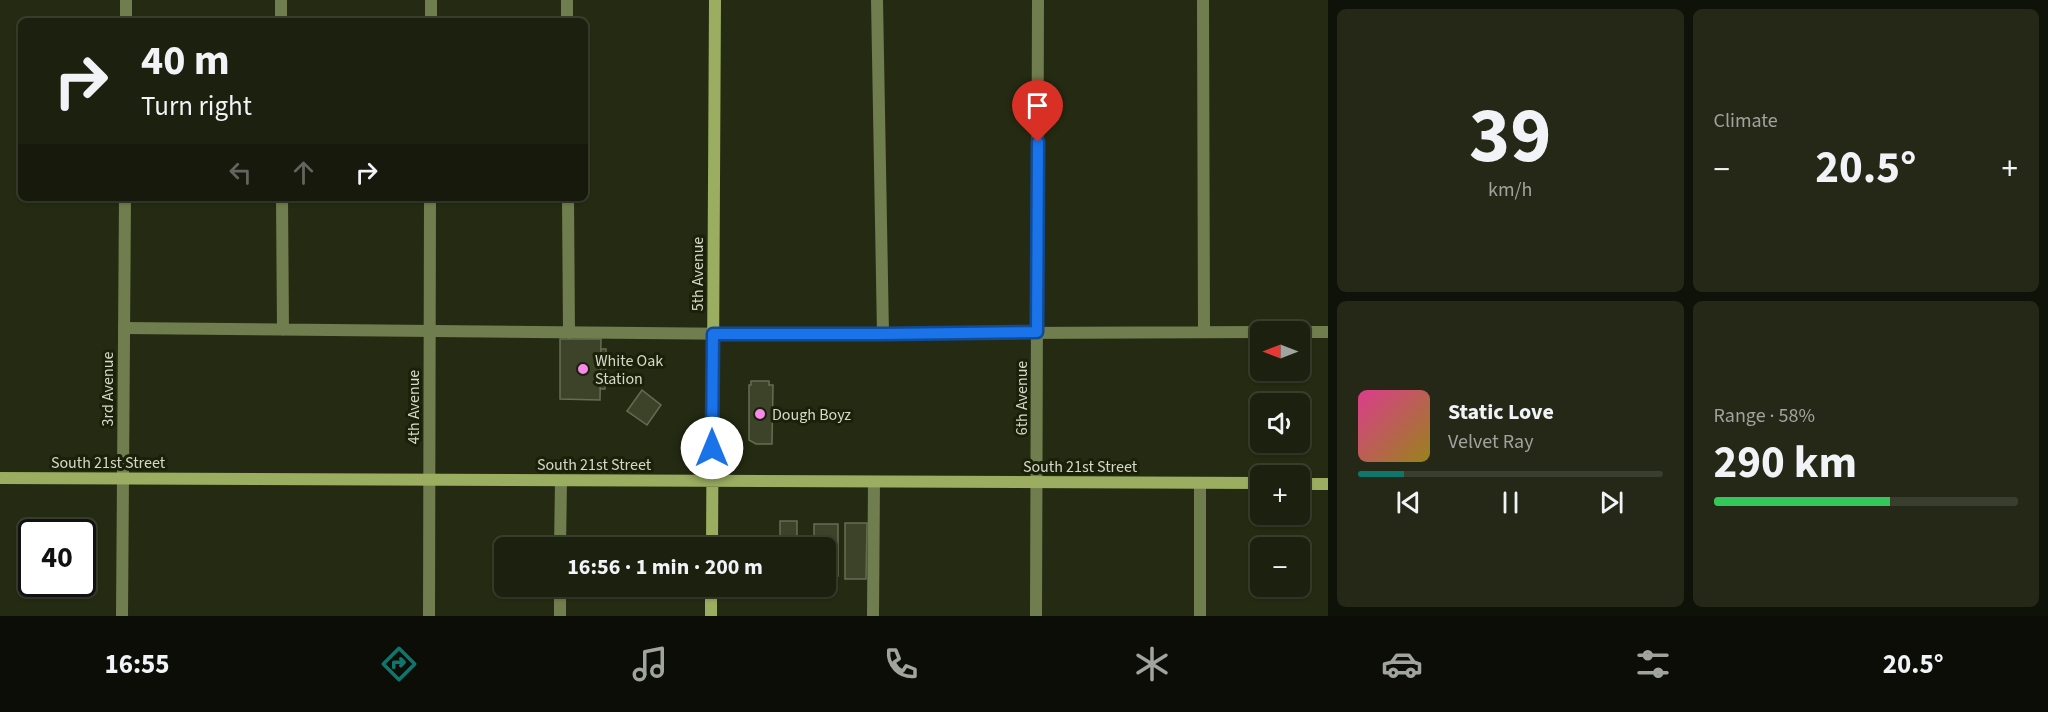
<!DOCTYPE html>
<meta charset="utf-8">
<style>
body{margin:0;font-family:"Source Sans 3",sans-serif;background:#252817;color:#f1f3f6;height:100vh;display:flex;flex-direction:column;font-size:22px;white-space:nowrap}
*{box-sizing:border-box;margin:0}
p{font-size:20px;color:#a0a39e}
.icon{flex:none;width:33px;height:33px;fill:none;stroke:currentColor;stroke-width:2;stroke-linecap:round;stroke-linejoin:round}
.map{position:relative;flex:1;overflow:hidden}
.side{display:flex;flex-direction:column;gap:9px;padding:9px;background:#0f1208;width:720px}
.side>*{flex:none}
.hud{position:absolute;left:18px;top:18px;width:570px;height:183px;border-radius:9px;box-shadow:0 2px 4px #0004,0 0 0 2px #3a3e2e;background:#1c200e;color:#f1f3f6;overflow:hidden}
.needle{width:39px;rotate:270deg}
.tools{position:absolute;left:1250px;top:321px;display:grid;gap:12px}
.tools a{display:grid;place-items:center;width:60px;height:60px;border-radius:9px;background:#1c200e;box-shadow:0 2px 4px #0004,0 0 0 2px #3a3e2e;font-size:30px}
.speed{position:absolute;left:18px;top:519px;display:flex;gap:12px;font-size:30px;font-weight:700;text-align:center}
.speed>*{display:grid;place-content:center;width:78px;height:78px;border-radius:50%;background:#1c200e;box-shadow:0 2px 4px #0004,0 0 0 2px #3a3e2e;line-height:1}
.speed .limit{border:3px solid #111;border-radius:9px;background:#fff;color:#111}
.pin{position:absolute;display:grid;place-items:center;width:51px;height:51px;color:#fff;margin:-62px -26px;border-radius:50% 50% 50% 0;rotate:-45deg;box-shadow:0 0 6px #0007}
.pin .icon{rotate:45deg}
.me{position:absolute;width:66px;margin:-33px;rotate:0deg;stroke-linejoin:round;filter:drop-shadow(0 0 4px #0008)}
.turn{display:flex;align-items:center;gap:21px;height:126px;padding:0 24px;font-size:27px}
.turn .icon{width:78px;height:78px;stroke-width:2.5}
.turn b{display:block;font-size:42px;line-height:51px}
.lanes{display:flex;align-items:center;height:57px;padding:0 24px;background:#0003;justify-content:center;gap:30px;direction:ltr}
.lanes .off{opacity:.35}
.big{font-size:45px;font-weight:700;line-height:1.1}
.side .widget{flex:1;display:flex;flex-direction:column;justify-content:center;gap:9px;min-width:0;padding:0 21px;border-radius:9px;background:#252817}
.side .dial{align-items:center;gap:0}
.dial b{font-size:78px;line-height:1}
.song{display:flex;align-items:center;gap:18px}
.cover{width:72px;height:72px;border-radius:9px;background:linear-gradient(135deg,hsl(330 70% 55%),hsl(50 70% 35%))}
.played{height:6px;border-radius:3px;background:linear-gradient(90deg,#0f766e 15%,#3a3e2e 15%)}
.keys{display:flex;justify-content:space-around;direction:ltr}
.heat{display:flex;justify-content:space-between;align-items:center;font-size:33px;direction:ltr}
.charge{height:9px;border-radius:4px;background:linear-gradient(90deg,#34c759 58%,#3a3e2e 0)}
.side .tiles{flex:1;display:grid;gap:9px;grid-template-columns:repeat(2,1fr)}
.trip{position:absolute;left:494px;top:537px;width:342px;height:60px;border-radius:9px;background:#1c200e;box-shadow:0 2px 4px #0004,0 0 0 2px #3a3e2e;font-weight:700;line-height:60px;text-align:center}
.dock{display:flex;height:96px;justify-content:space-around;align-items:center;background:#0b0d06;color:#a0a39e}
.dock .icon{width:42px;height:42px}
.dock .current{color:#0f766e}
.dock b{font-size:27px;color:#f1f3f6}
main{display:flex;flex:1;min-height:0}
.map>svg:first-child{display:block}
.building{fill:#3c4329;stroke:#666d52;stroke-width:1.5}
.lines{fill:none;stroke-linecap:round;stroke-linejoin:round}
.lane{stroke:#707d4e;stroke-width:12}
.street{stroke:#707d4e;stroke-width:12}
.secondary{stroke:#9aad60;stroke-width:12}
.route-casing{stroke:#114b97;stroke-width:15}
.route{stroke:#1a73e8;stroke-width:10}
.poi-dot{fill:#f788ec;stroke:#1b2108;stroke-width:2}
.labels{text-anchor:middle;stroke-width:6;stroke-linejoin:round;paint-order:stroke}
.street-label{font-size:16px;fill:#d4d9ca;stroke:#1b2108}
.poi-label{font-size:16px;fill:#d4d9ca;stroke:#1b2108;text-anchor:start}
</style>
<main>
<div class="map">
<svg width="1328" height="616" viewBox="0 0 1328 616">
<rect width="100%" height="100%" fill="#252b12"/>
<path class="building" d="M560 339H601L600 400 560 399Z
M601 349H606L605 389H600Z
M751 381H769V385H773L772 444H756L749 440V385H751Z
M642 390 661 405 647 425 627 411Z
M780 521H797V548H780Z
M845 523H867L866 579H845Z
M814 524H838V576H825V548H814Z
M741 586H776V597H741Z"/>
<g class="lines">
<path class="lane" d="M281 0V21
M567 0V21
M877 0 883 334
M1203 0 1204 332
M282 198 283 330
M568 198 569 333
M124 328 746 334 1260 332
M1299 332H1328
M560 548 561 481
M560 616V586
M873 616 874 482
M1200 616V483"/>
<path class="street" d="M126 21V0
M431 21V0
M122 616 125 198
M429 616 430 198
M1036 616 1038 0"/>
<path class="secondary" d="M0 478 1260 483
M1299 484H1328
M712 548 715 0
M711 616V586"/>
</g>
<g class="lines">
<defs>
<path id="route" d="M712 448 713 334H884L1037 332 1038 142"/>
</defs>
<use href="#route" class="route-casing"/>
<use href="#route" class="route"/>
</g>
<g class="poi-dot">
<circle cx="583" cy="369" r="6"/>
<circle cx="760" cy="414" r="6"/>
</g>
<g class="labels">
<g class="street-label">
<text transform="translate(697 274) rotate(-90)" y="6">5th Avenue</text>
<text transform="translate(107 389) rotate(-90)" y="6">3rd Avenue</text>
<text transform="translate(1021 398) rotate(-90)" y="6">6th Avenue</text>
<text transform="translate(413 407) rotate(-90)" y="6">4th Avenue</text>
<text x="108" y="468">South 21st Street</text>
<text x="594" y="470">South 21st Street</text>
<text x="1080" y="472">South 21st Street</text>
</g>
<g class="poi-label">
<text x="595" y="366">White Oak<tspan x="595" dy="18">Station</tspan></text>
<text x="772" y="420">Dough Boyz</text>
</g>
</g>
</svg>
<div class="tools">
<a><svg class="needle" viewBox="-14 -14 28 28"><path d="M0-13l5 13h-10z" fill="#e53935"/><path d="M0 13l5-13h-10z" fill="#a0a39e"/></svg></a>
<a><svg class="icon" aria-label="sound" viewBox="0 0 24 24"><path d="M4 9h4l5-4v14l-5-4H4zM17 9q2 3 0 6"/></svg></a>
<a>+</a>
<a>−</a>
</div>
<div class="speed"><div class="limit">40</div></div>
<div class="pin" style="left:1038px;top:142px;background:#d93025"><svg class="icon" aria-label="arrive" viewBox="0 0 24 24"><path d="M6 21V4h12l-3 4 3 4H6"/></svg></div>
<svg class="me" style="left:712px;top:448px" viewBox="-20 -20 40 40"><circle r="19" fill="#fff"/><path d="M0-13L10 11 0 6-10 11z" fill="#1a73e8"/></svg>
<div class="trip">16:56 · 1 min · 200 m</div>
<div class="hud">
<div class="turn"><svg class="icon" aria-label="right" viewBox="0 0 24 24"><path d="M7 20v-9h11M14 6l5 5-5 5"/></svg><div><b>40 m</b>Turn right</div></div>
<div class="lanes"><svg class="icon off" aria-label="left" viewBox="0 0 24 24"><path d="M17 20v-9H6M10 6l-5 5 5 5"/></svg><svg class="icon off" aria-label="ahead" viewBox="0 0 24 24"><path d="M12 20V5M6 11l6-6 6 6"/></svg><svg class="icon" aria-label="right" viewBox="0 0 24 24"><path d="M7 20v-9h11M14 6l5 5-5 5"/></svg></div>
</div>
</div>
<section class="side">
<div class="tiles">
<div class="widget dial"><b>39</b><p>km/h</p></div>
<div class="widget"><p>Climate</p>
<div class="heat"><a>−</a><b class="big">20.5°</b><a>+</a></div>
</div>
<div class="widget">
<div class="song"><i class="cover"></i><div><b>Static Love</b><p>Velvet Ray</p></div></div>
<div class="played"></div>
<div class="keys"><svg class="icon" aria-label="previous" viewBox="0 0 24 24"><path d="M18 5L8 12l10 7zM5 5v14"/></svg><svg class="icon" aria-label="pause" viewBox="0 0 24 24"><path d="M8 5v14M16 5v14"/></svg><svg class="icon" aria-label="next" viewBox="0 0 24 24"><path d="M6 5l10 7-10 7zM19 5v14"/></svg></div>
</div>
<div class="widget"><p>Range · 58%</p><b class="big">290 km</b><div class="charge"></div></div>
</div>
</section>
</main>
<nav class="dock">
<b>16:55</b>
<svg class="icon current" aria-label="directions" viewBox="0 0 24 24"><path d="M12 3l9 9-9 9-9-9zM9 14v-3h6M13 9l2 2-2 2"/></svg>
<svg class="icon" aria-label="music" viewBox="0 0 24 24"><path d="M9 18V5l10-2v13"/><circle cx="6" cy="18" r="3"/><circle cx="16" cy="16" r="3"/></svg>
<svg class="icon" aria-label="phone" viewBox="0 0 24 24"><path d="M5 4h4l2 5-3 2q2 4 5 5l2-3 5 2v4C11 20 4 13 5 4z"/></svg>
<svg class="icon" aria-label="climate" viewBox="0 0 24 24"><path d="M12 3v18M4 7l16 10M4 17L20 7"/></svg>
<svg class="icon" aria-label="car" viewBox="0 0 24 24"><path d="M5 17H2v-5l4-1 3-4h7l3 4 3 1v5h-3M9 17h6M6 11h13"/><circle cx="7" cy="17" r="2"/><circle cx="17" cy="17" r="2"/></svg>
<svg class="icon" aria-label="filters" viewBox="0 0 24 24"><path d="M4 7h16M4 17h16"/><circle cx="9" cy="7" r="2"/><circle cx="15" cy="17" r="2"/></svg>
<b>20.5°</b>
</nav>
